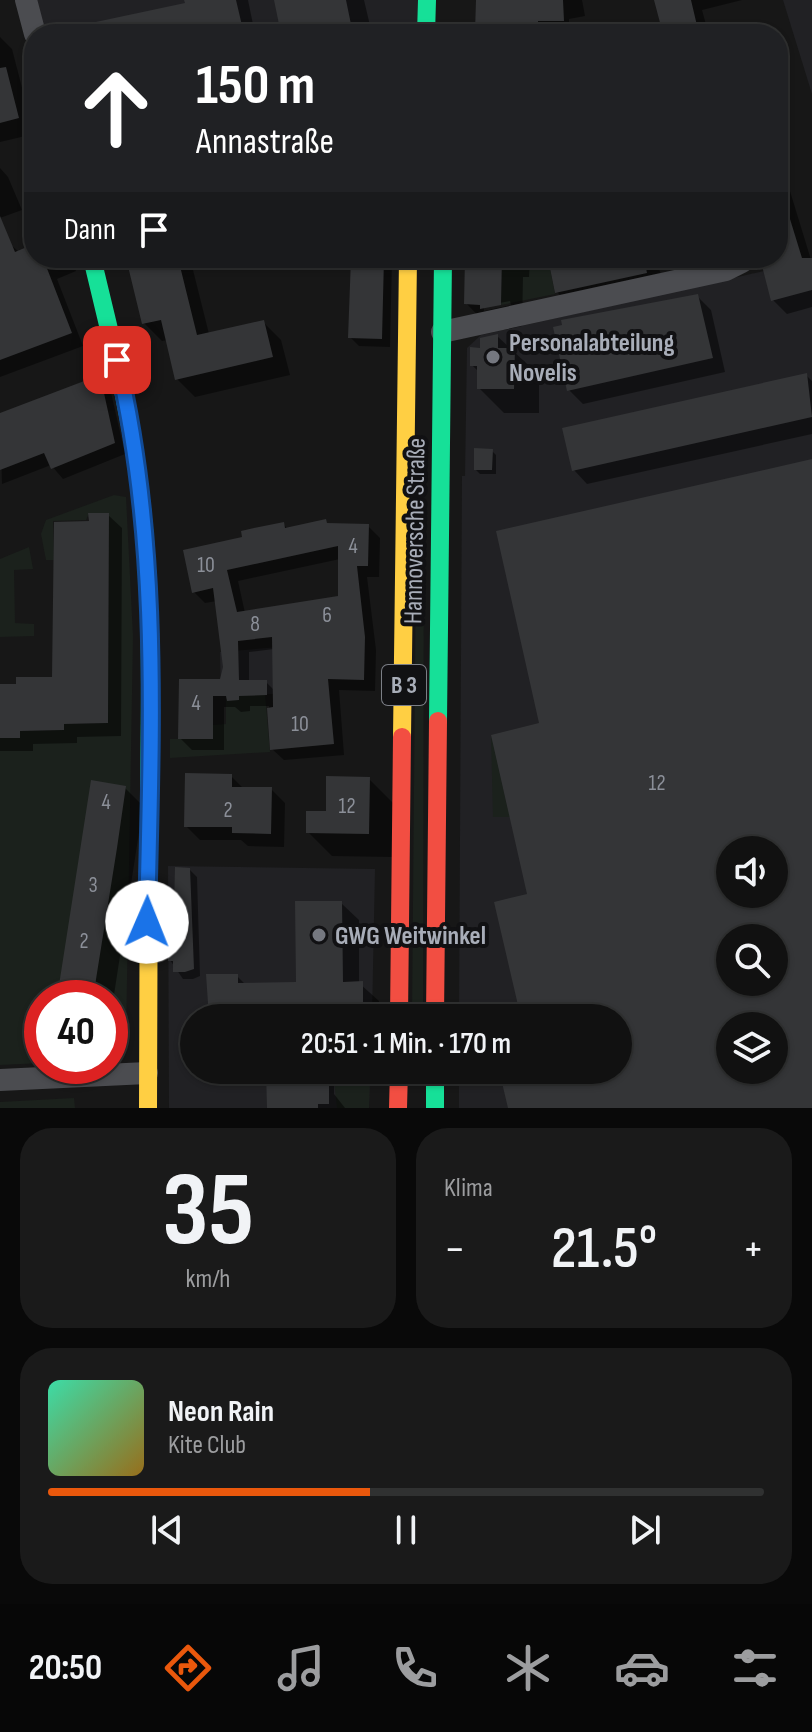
<!DOCTYPE html>
<html lang="de">
<meta charset="utf-8">
<style>
body{margin:0;font-family:"Sofia Sans Condensed",sans-serif;background:#1a1a1a;color:#f1f3f6;height:100vh;display:flex;flex-direction:column;font-size:30px;white-space:nowrap}
*{box-sizing:border-box;margin:0}
p{font-size:26px;color:#9c9d9f}
.icon{flex:none;width:44px;height:44px;fill:none;stroke:currentColor;stroke-width:2;stroke-linecap:round;stroke-linejoin:round}
.map{position:relative;height:1108px;overflow:hidden}
.panel{display:flex;flex-direction:column;gap:20px;padding:20px;background:#090909;flex:1}
.panel>*{flex:none}
.guide{position:absolute;left:24px;top:24px;width:764px;height:244px;border-radius:32px;box-shadow:0 2px 6px #0004,0 0 0 2px #303131;background:#202124;color:#fff;overflow:hidden}
.tools{position:absolute;left:716px;top:836px;display:grid;gap:16px}
.tools a{display:grid;place-items:center;width:72px;height:72px;border-radius:50%;background:#111;box-shadow:0 2px 6px #0004,0 0 0 2px #303131;font-size:40px}
.speed{position:absolute;left:24px;top:980px;display:flex;gap:16px;font-size:40px;font-weight:700;text-align:center}
.speed>*{display:grid;place-content:center;width:104px;height:104px;border-radius:50%;background:#111;box-shadow:0 2px 6px #0004,0 0 0 2px #303131;line-height:1}
.speed .limit{border:12px solid #d22;background:#fff;color:#111}
.pin{position:absolute;display:grid;place-items:center;width:68px;height:68px;color:#fff;margin:-34px;border-radius:16px;box-shadow:0 4px 12px #0006}
.me{position:absolute;width:88px;margin:-44px;rotate:1deg;stroke-linejoin:round;filter:drop-shadow(0 0 6px #0008)}
.turn{display:flex;align-items:center;gap:28px;height:168px;padding:0 40px;font-size:36px}
.turn .icon{width:104px;height:104px;stroke-width:2.5}
.turn b{display:block;font-size:56px;line-height:68px}
.then{display:flex;align-items:center;height:76px;padding:0 40px;background:#0003;gap:16px;font-size:30px}
.big{font-size:60px;font-weight:600;line-height:1.1}
.panel .widget{flex:1;display:flex;flex-direction:column;justify-content:center;gap:12px;min-width:0;padding:0 28px;border-radius:32px;background:#1a1a1a}
.panel .dial{align-items:center;gap:0}
.dial b{font-size:104px;line-height:1}
.song{display:flex;align-items:center;gap:24px}
.cover{width:96px;height:96px;border-radius:12px;background:linear-gradient(135deg,hsl(160 70% 55%),hsl(40 70% 35%))}
.played{height:8px;border-radius:4px;background:linear-gradient(90deg,#ea580c 45%,#303131 45%)}
.keys{display:flex;justify-content:space-around;direction:ltr}
.heat{display:flex;justify-content:space-between;align-items:center;font-size:44px;direction:ltr}
.panel .tiles{flex:1;display:grid;gap:20px;grid-template-columns:1fr 1fr}
.widget:last-child{grid-column:span 2}
.trip{position:absolute;left:180px;top:1004px;width:452px;height:80px;border-radius:40px;background:#111;box-shadow:0 2px 6px #0004,0 0 0 2px #303131;font-weight:600;line-height:80px;text-align:center}
.tab-bar{display:flex;height:128px;justify-content:space-around;align-items:center;background:#070707;color:#9c9d9f}
.tab-bar .icon{width:56px;height:56px}
.tab-bar .active{color:#ea580c}
.tab-bar b{font-size:36px;color:#f1f3f6}
.map>svg:first-child{display:block}
.built{fill:#212124;fill-rule:evenodd}
.green{fill:#1b211c}
.shadow{fill:#0007;fill-rule:evenodd}
.building{fill:#343537;fill-rule:evenodd}
.lines{fill:none;stroke-linecap:round;stroke-linejoin:round}
.street{stroke:#4b4c50;stroke-width:22}
.fast{stroke:#16e098;stroke-width:18}
.slow{stroke:#ffcf43;stroke-width:18}
.jam{stroke:#f24e42;stroke-width:18}
.route-casing{stroke:#114b97;stroke-width:20}
.route{stroke:#1a73e8;stroke-width:14}
.poi-dot{fill:#757880;stroke:#111113;stroke-width:3}
.labels{text-anchor:middle;stroke-width:8;stroke-linejoin:round;paint-order:stroke}
.number-label{font-size:22px;fill:#8b8f98}
.shield{fill:#111113;stroke:#7b7e86;stroke-width:2}
.shield-label{font-size:24px;font-weight:bold;fill:#a8adb8}
.poi-label{font-size:26px;font-weight:bold;fill:#a8adb8;stroke:#111113;text-anchor:start}
.street-label{font-size:26px;fill:#a8adb8;stroke:#111113}
</style>
<div class="map">
<svg width="812" height="1108" viewBox="0 0 812 1108">
<rect width="100%" height="100%" fill="#171717"/>
<path class="built" d="M31 0H422L421 34H40Z
M783 0H812V94Z
M812 260V1108H459V1070H618V1018H459L462 476H465L467 348 481 335ZM730 850H774V894H730ZM730 938H774V982H730ZM730 1026H774V1070H730Z
M290 646 294 693 221 696 220 652Z
M168 866 375 869 372 1018H194V1070H370L369 1108H169Z"/>
<path class="green" d="M502 258H548L555 294 501 305Z
M417 440H424L423 1018H412Z
M114 495 126 497 133 636 126 1038 120 1054 110 1060V998H42V1063L0 1065V738H20V731L64 730V724L108 723 109 513H89L86 520 53 521 54 560H46L41 534 46 520Z
M29 547 33 569 14 570 15 623 34 624V636L0 637V559Z
M265 694 270 752 170 758V739H213V725L226 724V696Z
M491 735 510 817H493Z
M333 1070H370L369 1108H337Z
M74 1098 75 1108H0V1102Z"/>
<path class="shadow" d="M186 0H248L255 34H69L68 30 187 5Z
M276 0H364L372 34H283Z
M478 0H582L585 16 569 19V27L544 26V32L534 34H477Z
M656 0H742L702 10 708 32 730 26 738 34H665Z
M0 37 12 49 34 134 0 142Z
M778 152 812 263V307L787 314 773 300 764 258H778Z
M0 168 8 177 22 210 0 218Z
M11 245 19 252 34 246V258H71L76 271 57 279 83 346 0 377V249Z
M128 258H190L209 334 263 322 281 340 290 375 195 397 177 379 168 340 162 341 144 323Z
M353 258H392L390 347 359 346 350 337Z
M466 258H530L529 277H523L522 326 504 330 499 326H488L466 303ZM510 301 511 305 484 311V306Z
M550 258H657L664 291 575 310 557 292Z
M679 258H739L698 283 680 265Z
M698 297 711 310 725 372 583 404 569 390Z
M497 336 539 375V413H504L479 388V372L472 365Z
M806 375 812 381V434L587 484 574 470Z
M99 377 110 388 125 454 63 479 51 465 2 484 0 416Z
M492 451 496 455V474H480L476 470Z
M108 515 122 528 121 736 77 737V743L33 744V751H0V686L54 679Z
M283 524 288 529 368 526 380 538 379 577H367L376 650 375 691 339 690 344 755 284 760 272 749 269 706H250V711L241 712 235 707H224V750H192L180 738 222 681 225 667 217 601 205 603 194 592 244 539ZM340 559V597L245 613 238 581ZM274 649 275 691 266 682H249V652Z
M231 776 244 789H271L285 803 284 847 248 846 241 840H200L186 826Z
M369 779 393 803 392 857 332 856 308 832Z
M125 788 143 806 110 1021V998H59Z
M190 870 197 877 200 976 193 979H183L170 960 176 910Z
M341 903 359 920V983L379 1001V1018H211L237 976 246 985 298 984Z
M269 1070H334V1094L345 1108H269Z"/>
<path class="building" d="M184 0H236L244 34H78L77 26 185 3Z
M274 0H346L353 34H281Z
M476 0H563L564 21H538V26L502 33 475 32Z
M654 0H691L699 34H663Z
M6 67 19 118 0 123V68Z
M782 193 802 258H812V290L771 301 760 258H778V194Z
M0 216 15 252 34 244V258H43L72 333 0 360Z
M126 258H178L197 335 264 320 273 357 175 380 161 320 142 324Z
M351 258H384L382 339 348 338Z
M465 258H502L501 305 480 309V305L464 304Z
M548 258H644L647 273 555 293Z
M698 294 713 358 567 391 553 327 562 325 561 320Z
M498 334V348H515L514 389H477V366H470V347L480 348V338Z
M807 373 812 417 572 471 562 428Z
M100 375 115 443 51 469 44 453 0 470V413Z
M474 448 493 449 492 470H474Z
M812 459V1108H508L499 1070H618V1018H521L494 902 527 894 491 735 539 723 496 531ZM730 850H774V894H730ZM730 938H774V982H730ZM730 1026H774V1070H730Z
M88 513H109L108 723 64 724V730L20 731V738H0V684H16V677H52L54 522 89 521Z
M326 519 327 523 369 524 368 566H357L365 637 364 680 328 679 334 744 270 750 267 708 273 707 272 637 238 641 239 680H267V695L239 696V700L227 701 226 696H213V739H178L179 679H220L223 667 213 588 192 593 183 550 242 537 241 531 254 528 284 522 285 528ZM338 546V596L237 612 227 570Z
M185 773 232 774V787H272L271 834 232 833V827H184Z
M326 776 370 777 369 834 306 833V811H326Z
M91 780 126 786 117 848 93 998H57Z
M175 867 190 868 194 969 185 972H173V961H168V907H174Z
M295 901H342L343 982 363 981V1005H355L356 1018H209L206 974H238V983L296 982Z
M266 1070H318V1085H329V1104H318V1108H267Z"/>
<g class="lines">
<path class="street" d="M26 0 35 34
M442 332 726 270 742 262 741 258
M0 1080 147 1073"/>
<path class="fast" d="M426 34 427 0
M92 258C110 335 131 412 140 491 153 593 150 698 149 801
M438 721 443 258
M435 1070V1108"/>
<path class="slow" d="M402 737 408 258
M148 1108 149 801"/>
<path class="jam" d="M399 1018 402 737
M435 1018 438 721
M398 1108 399 1070"/>
</g>
<g class="lines">
<defs>
<path id="route" d="M117 360C161 543 151 735 147 922"/>
</defs>
<use href="#route" class="route-casing"/>
<use href="#route" class="route"/>
</g>
<g class="poi-dot">
<circle cx="493" cy="357" r="8"/>
<circle cx="319" cy="935" r="8"/>
</g>
<g class="labels">
<g class="number-label">
<text x="353" y="553">4</text>
<text x="206" y="572">10</text>
<text x="327" y="622">6</text>
<text x="255" y="631">8</text>
<text x="196" y="710">4</text>
<text x="300" y="731">10</text>
<text x="657" y="790">12</text>
<text x="106" y="809">4</text>
<text x="347" y="813">12</text>
<text x="228" y="817">2</text>
<text x="93" y="892">3</text>
<text x="84" y="948">2</text>
</g>
<rect class="shield" x="382" y="665" width="44" height="40" rx="6"/>
<g class="shield-label">
<text x="404" y="693">B 3</text>
</g>
<g class="poi-label">
<text x="509" y="351">Personalabteilung<tspan x="509" dy="30">Novelis</tspan></text>
<text x="335" y="944">GWG Weitwinkel</text>
</g>
<g class="street-label">
<text transform="translate(414 531) rotate(-89)" y="9">Hannoversche Straße</text>
</g>
</g>
</svg>
<div class="tools">
<a><svg class="icon" aria-label="sound" viewBox="0 0 24 24"><path d="M4 9h4l5-4v14l-5-4H4zM17 9q2 3 0 6"/></svg></a>
<a><svg class="icon" aria-label="search" viewBox="0 0 24 24"><circle cx="10" cy="10" r="6"/><path d="M15 15l6 6"/></svg></a>
<a><svg class="icon" aria-label="layers" viewBox="0 0 24 24"><path d="M12 4l9 5-9 5-9-5zM3 14l9 5 9-5"/></svg></a>
</div>
<div class="speed"><div class="limit">40</div></div>
<div class="pin" style="left:117px;top:360px;background:#d93025"><svg class="icon" aria-label="arrive" viewBox="0 0 24 24"><path d="M6 21V4h12l-3 4 3 4H6"/></svg></div>
<svg class="me" style="left:147px;top:922px" viewBox="-20 -20 40 40"><circle r="19" fill="#fff"/><path d="M0-13L10 11 0 6-10 11z" fill="#1a73e8"/></svg>
<div class="trip">20:51 · 1 Min. · 170 m</div>
<div class="guide">
<div class="turn"><svg class="icon" aria-label="ahead" viewBox="0 0 24 24"><path d="M12 20V5M6 11l6-6 6 6"/></svg><div><b>150 m</b>Annastraße</div></div>
<div class="then">Dann<svg class="icon" aria-label="arrive" viewBox="0 0 24 24"><path d="M6 21V4h12l-3 4 3 4H6"/></svg></div>
</div>
</div>
<section class="panel">
<div class="tiles">
<div class="widget dial"><b>35</b><p>km/h</p></div>
<div class="widget"><p>Klima</p>
<div class="heat"><a>−</a><b class="big">21.5°</b><a>+</a></div>
</div>
<div class="widget">
<div class="song"><i class="cover"></i><div><b>Neon Rain</b><p>Kite Club</p></div></div>
<div class="played"></div>
<div class="keys"><svg class="icon" aria-label="previous" viewBox="0 0 24 24"><path d="M18 5L8 12l10 7zM5 5v14"/></svg><svg class="icon" aria-label="pause" viewBox="0 0 24 24"><path d="M8 5v14M16 5v14"/></svg><svg class="icon" aria-label="next" viewBox="0 0 24 24"><path d="M6 5l10 7-10 7zM19 5v14"/></svg></div>
</div>
</div>
</section>
<nav class="tab-bar">
<b>20:50</b>
<svg class="icon active" aria-label="directions" viewBox="0 0 24 24"><path d="M12 3l9 9-9 9-9-9zM9 14v-3h6M13 9l2 2-2 2"/></svg>
<svg class="icon" aria-label="music" viewBox="0 0 24 24"><path d="M9 18V5l10-2v13"/><circle cx="6" cy="18" r="3"/><circle cx="16" cy="16" r="3"/></svg>
<svg class="icon" aria-label="phone" viewBox="0 0 24 24"><path d="M5 4h4l2 5-3 2q2 4 5 5l2-3 5 2v4C11 20 4 13 5 4z"/></svg>
<svg class="icon" aria-label="climate" viewBox="0 0 24 24"><path d="M12 3v18M4 7l16 10M4 17L20 7"/></svg>
<svg class="icon" aria-label="car" viewBox="0 0 24 24"><path d="M5 17H2v-5l4-1 3-4h7l3 4 3 1v5h-3M9 17h6M6 11h13"/><circle cx="7" cy="17" r="2"/><circle cx="17" cy="17" r="2"/></svg>
<svg class="icon" aria-label="filters" viewBox="0 0 24 24"><path d="M4 7h16M4 17h16"/><circle cx="9" cy="7" r="2"/><circle cx="15" cy="17" r="2"/></svg>
</nav>
